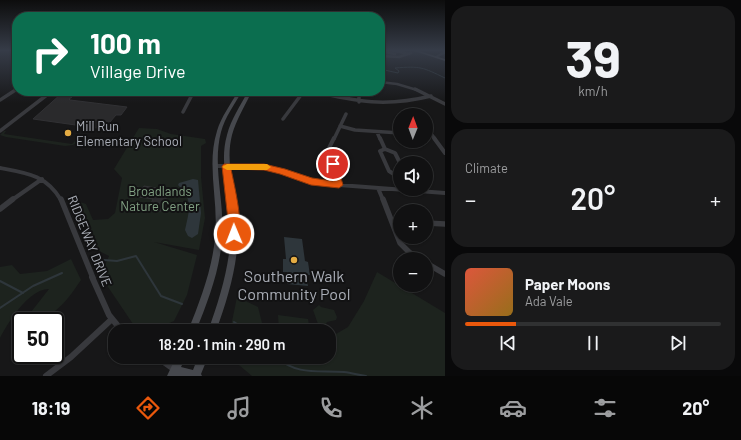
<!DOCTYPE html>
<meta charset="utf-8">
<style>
body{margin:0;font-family:Barlow,sans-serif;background:#1a1a1b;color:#f1f3f6;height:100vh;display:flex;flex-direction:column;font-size:15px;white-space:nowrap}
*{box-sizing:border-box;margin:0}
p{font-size:13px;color:#9c9d9f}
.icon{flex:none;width:22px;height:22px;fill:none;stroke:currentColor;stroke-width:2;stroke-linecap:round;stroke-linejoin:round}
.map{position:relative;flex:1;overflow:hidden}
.side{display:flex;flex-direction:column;gap:6px;padding:6px;background:#09090a;width:296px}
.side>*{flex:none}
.top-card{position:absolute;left:12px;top:12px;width:373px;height:84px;border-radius:16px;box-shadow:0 1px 3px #0004,0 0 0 1px #303132;background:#0b6e4f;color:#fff;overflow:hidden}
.needle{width:26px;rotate:1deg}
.tools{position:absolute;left:393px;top:108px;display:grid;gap:8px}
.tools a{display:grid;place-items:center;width:40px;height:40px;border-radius:50%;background:#111112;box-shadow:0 1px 3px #0004,0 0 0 1px #303132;font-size:20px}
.speed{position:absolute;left:12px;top:312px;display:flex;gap:8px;font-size:20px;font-weight:700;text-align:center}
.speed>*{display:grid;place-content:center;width:52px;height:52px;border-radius:50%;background:#111112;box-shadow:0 1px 3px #0004,0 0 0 1px #303132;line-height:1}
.speed .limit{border:2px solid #111;border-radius:6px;background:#fff;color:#111}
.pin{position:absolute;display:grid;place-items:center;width:34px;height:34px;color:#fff;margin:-17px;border:2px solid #fff;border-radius:50%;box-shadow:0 1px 4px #0007}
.me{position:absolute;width:44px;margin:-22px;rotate:359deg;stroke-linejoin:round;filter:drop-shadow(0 0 3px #0008)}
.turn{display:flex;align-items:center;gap:14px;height:84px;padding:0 12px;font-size:18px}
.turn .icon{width:52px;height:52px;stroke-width:2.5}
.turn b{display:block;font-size:28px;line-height:34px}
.big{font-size:30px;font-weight:600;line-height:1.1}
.side .card{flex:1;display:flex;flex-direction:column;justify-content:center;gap:6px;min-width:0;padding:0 14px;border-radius:16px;background:#1a1a1b}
.side .dial{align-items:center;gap:0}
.dial b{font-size:52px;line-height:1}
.song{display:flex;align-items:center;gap:12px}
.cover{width:48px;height:48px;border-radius:6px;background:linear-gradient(135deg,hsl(10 70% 55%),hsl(40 70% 35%))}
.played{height:4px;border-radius:2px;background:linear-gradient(90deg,#ea580c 20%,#303132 20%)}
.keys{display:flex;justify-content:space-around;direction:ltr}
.heat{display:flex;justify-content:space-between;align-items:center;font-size:22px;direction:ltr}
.trip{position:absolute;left:108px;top:324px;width:228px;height:40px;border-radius:16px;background:#111112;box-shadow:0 1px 3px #0004,0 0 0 1px #303132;font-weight:600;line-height:40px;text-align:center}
.tabs{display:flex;height:64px;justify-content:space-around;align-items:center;background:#070707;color:#9c9d9f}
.tabs .icon{width:28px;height:28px}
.tabs .active{color:#ea580c}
.tabs b{font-size:18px;color:#f1f3f6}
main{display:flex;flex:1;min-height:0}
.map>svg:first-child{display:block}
.green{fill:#1d231e}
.water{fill:#2e363b}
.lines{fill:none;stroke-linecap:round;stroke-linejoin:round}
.stream-far1{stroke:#2e363b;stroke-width:1}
.stream{stroke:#2e363b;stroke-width:2}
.building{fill:#2a2a2c;stroke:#313134}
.street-far4{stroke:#38393d;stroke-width:2.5}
.street-far3{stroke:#38393d;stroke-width:3.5}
.street-far2{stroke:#38393d;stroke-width:4}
.street-far1{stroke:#38393d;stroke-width:5.5}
.street{stroke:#38393d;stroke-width:6}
.secondary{fill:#46484d;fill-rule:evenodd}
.route{fill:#ea580c;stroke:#983908}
.slow{fill:#f59e0b}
.poi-dot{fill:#e4ac43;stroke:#121213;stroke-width:1.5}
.labels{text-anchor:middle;stroke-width:4;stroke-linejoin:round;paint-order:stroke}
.poi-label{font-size:13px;fill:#aaaeb7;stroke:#121213;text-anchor:start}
.park-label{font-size:13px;fill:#82a184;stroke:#121213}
.street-label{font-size:13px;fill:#aaaeb7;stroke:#121213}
.near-poi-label{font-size:16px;fill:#aaaeb7;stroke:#121213}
</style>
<main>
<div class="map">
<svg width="445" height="376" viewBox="0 0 445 376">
<rect width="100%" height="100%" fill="#171718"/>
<path class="green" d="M139 128 157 129 171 134 205 139 206 143 201 146V177L205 218 199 250 154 242 197 255 187 295 174 321 151 331 133 324 106 284 102 272 109 256 89 246 74 200 86 204 93 220 108 219 115 213 122 178 114 169Z
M4 131H6L4 134 72 144 75 141 78 142 73 145 65 146 6 137 0 135Z
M71 259 81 280C66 302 53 321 24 321L49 289C30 288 8 322 0 338V267L12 265 20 274 47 271Z
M377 272 445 313V376H252L233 360V357H329V338L348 327 364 301Z
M237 297 258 307 264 331H230Z
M319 305 321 307 334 310 337 317 336 320 327 322 325 326 318 324 313 310Z
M278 315 308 319 310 331H279Z"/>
<path class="water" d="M193 179 198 180 201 213 198 234 192 238 188 236 185 230C189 211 194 200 178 185L179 183Z
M284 237 302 239 305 261 308 262 310 275H306L308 286 287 284V272H283V259H286Z"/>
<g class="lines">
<path class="stream-far1" d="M380 69 398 73 399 71 395 68C421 66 422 67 445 78"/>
<path class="stream" d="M104 260 117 261 136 256 161 296 182 304
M0 281 23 293
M0 308 33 286 62 273
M234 322 248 331
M276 357C298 376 318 370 344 372 352 373 359 375 366 376"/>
</g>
<path class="building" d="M61 94 71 96H70L72 97 69 99 70 100 127 107 121 115H116L104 129 33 119Z
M144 186 156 188V189L168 193 165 195 167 196 161 211 148 210 153 199 132 196 136 187 143 188Z"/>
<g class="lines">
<path class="street-far4" d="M391 50 409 54
M380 51 395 54
M380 56 399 57 411 53
M436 57 445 52
M380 82 397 84 417 90"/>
<path class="street-far3" d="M415 89 445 104
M313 91C357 102 386 107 431 96
M359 91V102
M0 100 17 89
M183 112 194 91
M283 119 304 91
M340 126 355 130 400 133
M426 127 435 139
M0 131 52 91
M377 132 380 139
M334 139 346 114"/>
<path class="street-far2" d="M334 138 329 148 339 185
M380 138 385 149
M434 138 445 153
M400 163 395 153 385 149 380 151 389 171 400 178
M215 166H250L271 168 326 184 445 193
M0 168C27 173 46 175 61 200
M378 188 383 200
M12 200 42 179"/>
<path class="street-far1" d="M61 199 93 278
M383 199 400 243 409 252 420 259
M0 209 13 199
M426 223 445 224
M426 263 445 274"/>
<path class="street" d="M92 277 109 315 122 331
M157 357 175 370
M46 376 71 357 112 319"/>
<path class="secondary" d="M411 50H416L445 59V61Z
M238 91H242C235 104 225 117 221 132 212 166 225 202 222 238 220 270 208 301 196 331H188C200 301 212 270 215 238 219 202 206 166 217 131 221 117 231 104 238 91Z
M248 91H252C245 106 236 120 232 135 224 166 238 198 238 230 238 265 228 298 216 331H208C220 298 230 265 231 230 232 198 218 166 227 135 231 119 241 105 248 91Z
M176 357H186L181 367 193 370 198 357H208L201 374 202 376H167Z"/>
</g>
<linearGradient id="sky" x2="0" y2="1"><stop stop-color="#0d0d0d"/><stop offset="0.49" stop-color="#363c48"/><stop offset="1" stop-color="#363c48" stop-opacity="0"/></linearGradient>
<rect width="445" height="103" fill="url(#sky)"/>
<path class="route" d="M333 161 337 164 343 185 339 188 311 185 280 174 264 170 231 169C234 184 244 225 238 238L234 239 230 238 222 166 224 164H264L285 169 312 178 333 181 329 164Z"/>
<path class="slow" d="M227 164H267L271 167 267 170H227L222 167Z"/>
<g class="poi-dot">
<circle cx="68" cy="133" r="4"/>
<circle cx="294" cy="260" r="4"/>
</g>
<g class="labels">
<g class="poi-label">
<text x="76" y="131">Mill Run<tspan x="76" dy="15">Elementary School</tspan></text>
</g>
<g class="park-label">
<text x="160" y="196">Broadlands<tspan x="160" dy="15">Nature Center</tspan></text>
</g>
<g class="street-label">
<text transform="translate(90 241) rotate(68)" y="5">RIDGEWAY DRIVE</text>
</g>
<g class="near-poi-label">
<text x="294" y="282">Southern Walk<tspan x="294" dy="18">Community Pool</tspan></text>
</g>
</g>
</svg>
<div class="tools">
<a><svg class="needle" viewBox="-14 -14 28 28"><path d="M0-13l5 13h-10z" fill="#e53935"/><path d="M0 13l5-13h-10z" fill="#9c9d9f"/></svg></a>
<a><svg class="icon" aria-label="sound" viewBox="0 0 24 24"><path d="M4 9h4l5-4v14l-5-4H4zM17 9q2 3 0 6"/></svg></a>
<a>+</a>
<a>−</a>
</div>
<div class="speed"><div class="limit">50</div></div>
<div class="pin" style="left:333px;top:164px;background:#d93025"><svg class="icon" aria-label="arrive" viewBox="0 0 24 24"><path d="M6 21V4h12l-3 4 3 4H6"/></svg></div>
<svg class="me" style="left:234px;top:234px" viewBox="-20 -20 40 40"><circle r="17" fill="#ea580c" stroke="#fff" stroke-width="3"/><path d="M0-11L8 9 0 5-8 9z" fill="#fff"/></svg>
<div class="trip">18:20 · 1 min · 290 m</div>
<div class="top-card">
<div class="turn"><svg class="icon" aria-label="right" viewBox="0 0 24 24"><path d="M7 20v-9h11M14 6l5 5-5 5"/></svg><div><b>100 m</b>Village Drive</div></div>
</div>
</div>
<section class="side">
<div class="card dial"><b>39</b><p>km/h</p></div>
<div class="card"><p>Climate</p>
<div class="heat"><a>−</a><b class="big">20°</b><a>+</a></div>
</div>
<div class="card">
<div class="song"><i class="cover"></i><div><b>Paper Moons</b><p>Ada Vale</p></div></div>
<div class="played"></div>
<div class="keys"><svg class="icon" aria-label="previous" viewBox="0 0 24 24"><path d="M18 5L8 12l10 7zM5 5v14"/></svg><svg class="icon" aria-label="pause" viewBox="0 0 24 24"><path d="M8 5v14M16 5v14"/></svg><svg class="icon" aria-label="next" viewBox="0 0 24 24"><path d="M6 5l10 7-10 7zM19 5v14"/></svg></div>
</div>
</section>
</main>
<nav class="tabs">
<b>18:19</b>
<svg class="icon active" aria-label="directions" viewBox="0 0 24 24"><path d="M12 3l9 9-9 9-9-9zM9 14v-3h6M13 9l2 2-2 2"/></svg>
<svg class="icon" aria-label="music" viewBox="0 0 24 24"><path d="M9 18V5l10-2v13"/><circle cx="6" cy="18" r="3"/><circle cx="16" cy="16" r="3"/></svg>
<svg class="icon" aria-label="phone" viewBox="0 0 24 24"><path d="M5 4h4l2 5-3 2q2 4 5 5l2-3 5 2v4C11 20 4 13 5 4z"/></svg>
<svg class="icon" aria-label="climate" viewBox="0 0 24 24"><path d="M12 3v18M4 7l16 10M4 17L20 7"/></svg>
<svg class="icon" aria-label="car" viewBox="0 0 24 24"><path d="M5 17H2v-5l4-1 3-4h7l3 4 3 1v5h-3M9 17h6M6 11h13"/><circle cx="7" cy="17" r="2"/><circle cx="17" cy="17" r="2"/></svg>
<svg class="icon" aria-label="filters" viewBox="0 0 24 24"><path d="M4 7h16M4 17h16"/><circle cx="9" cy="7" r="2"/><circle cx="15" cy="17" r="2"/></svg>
<b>20°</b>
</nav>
